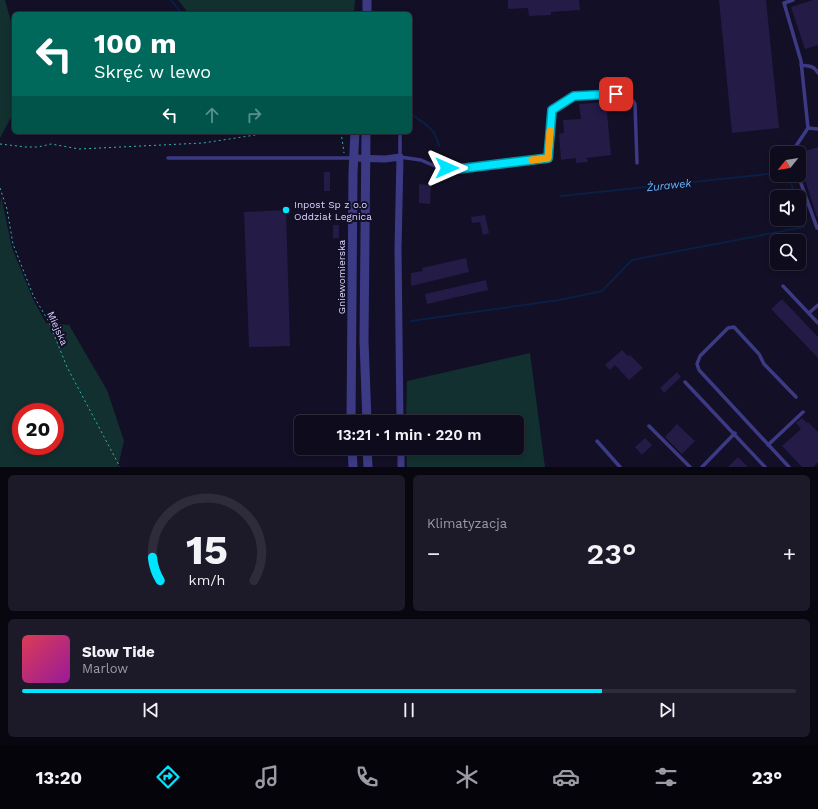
<!DOCTYPE html>
<html lang="pl">
<meta charset="utf-8">
<style>
body{margin:0;font-family:"Work Sans",sans-serif;background:#1c1929;color:#f1f3f6;height:100vh;display:flex;flex-direction:column;font-size:15px;white-space:nowrap}
*{box-sizing:border-box;margin:0}
p{font-size:13px;color:#9b9ba3}
.icon{flex:none;width:22px;height:22px;fill:none;stroke:currentColor;stroke-width:2;stroke-linecap:round;stroke-linejoin:round}
.map{position:relative;height:467px;overflow:hidden}
.drawer{display:flex;flex-direction:column;gap:8px;padding:8px;background:#08060f;flex:1}
.drawer>*{flex:none}
.banner{position:absolute;left:12px;top:12px;width:400px;height:122px;border-radius:6px;box-shadow:0 2px 6px #0003,0 0 0 1px #2e2b3b;background:#00695c;color:#fff;overflow:hidden}
.needle{width:26px;rotate:240deg}
.tools{position:absolute;left:770px;top:146px;display:grid;gap:8px}
.tools a{display:grid;place-items:center;width:36px;height:36px;border-radius:6px;background:#0e0b1c;box-shadow:0 2px 6px #0003,0 0 0 1px #2e2b3b;font-size:20px}
.speed{position:absolute;left:12px;top:403px;display:flex;gap:8px;font-size:20px;font-weight:700;text-align:center}
.speed>*{display:grid;place-content:center;width:52px;height:52px;border-radius:50%;background:#0e0b1c;box-shadow:0 2px 6px #0003,0 0 0 1px #2e2b3b;line-height:1}
.speed .limit{border:6px solid #d22;background:#fff;color:#111}
.pin{position:absolute;display:grid;place-items:center;width:34px;height:34px;color:#fff;margin:-17px;border-radius:8px;box-shadow:0 2px 6px #0006}
.me{position:absolute;width:44px;margin:-22px;rotate:90deg;stroke-linejoin:round;filter:drop-shadow(0 0 3px #0008)}
.turn{display:flex;align-items:center;gap:14px;height:84px;padding:0 16px;font-size:18px}
.turn .icon{width:52px;height:52px;stroke-width:2.5}
.turn b{display:block;font-size:28px;line-height:34px}
.lanes{display:flex;align-items:center;height:38px;padding:0 16px;background:#0003;justify-content:center;gap:20px;direction:ltr}
.lanes .off{opacity:.35}
.big{font-size:30px;font-weight:600;line-height:1.1}
.drawer .tile{flex:1;display:flex;flex-direction:column;justify-content:center;gap:6px;min-width:0;padding:0 14px;border-radius:6px;background:#1c1929}
.drawer .dial{align-items:center;gap:0}
.dial svg{height:104px;overflow:visible;fill:none;stroke:#2e2b3b;stroke-width:7;stroke-linecap:round;text-anchor:middle}
.dial text{fill:#f1f3f6;stroke:none}
.song{display:flex;align-items:center;gap:12px}
.cover{width:48px;height:48px;border-radius:6px;background:linear-gradient(135deg,hsl(350 70% 55%),hsl(300 70% 35%))}
.played{height:4px;border-radius:2px;background:linear-gradient(90deg,#00e5ff 75%,#2e2b3b 75%)}
.keys{display:flex;justify-content:space-around;direction:ltr}
.heat{display:flex;justify-content:space-between;align-items:center;font-size:22px;direction:ltr}
.drawer .tiles{flex:1;display:grid;gap:8px;grid-template-columns:1fr 1fr}
.tile:last-child{grid-column:span 2}
.trip{position:absolute;left:294px;top:415px;width:230px;height:40px;border-radius:6px;background:#0e0b1c;box-shadow:0 2px 6px #0003,0 0 0 1px #2e2b3b;font-weight:600;line-height:40px;text-align:center}
.tabs{display:flex;height:64px;justify-content:space-around;align-items:center;background:#06040b;color:#9b9ba3}
.tabs .icon{width:28px;height:28px}
.tabs .on{color:#00e5ff}
.tabs b{font-size:18px;color:#f1f3f6}
.map>svg:first-child{display:block}
.green{fill:#12302f;fill-rule:evenodd}
.lines{fill:none;stroke-linecap:round;stroke-linejoin:round}
.stream{stroke:#0a1f44;stroke-width:2}
.building{fill:#241b47}
.path{stroke:#2fb8b0;stroke-width:1;stroke-dasharray:2 3;stroke-linecap:butt}
.service{stroke:#3d3a85;stroke-width:3.5}
.minor{stroke:#3d3a85;stroke-width:7}
.tertiary{stroke:#3d3a85;stroke-width:9}
.route-casing{stroke:#0095a6;stroke-width:10}
.route{stroke:#00e5ff;stroke-width:7}
.slow{stroke:#f59e0b;stroke-width:7}
.poi-dot{fill:#00e5ff;stroke:#130f26;stroke-width:1.5}
.labels{text-anchor:middle;stroke-width:4;stroke-linejoin:round;paint-order:stroke}
.poi-label{font-size:10px;fill:#d9d4ff;stroke:#130f26;text-anchor:start}
.street-label{font-size:10px;fill:#d9d4ff;stroke:#130f26}
.water-label{font-size:11px;font-style:italic;fill:#62b6ff;stroke:#130f26}
</style>
<div class="map">
<svg width="818" height="467" viewBox="0 0 818 467">
<rect width="100%" height="100%" fill="#130f26"/>
<path class="green" d="M0 0H5L14 32V112L0 138Z
M178 0H355L354 14H189Z
M1 196 12 248 33 299 46 323 69 325 107 390 124 441 118 467H0V210ZM21 412H55V446H21Z
M530 353 545 467H407L406 448H517V422H406L407 381Z"/>
<g class="lines">
<path class="stream" d="M171 0 182 14
M410 113C424 124 435 127 439 146
M789 175 795 197
M561 196 777 173
M411 321 559 300 602 291 632 260 804 227 799 210"/>
</g>
<path class="building" d="M508 0H579L580 10 551 12V15L529 16 528 8 508 9Z
M719 0H766L779 128 732 133Z
M813 0H818V45L805 49 791 7Z
M606 102 611 155 587 158 588 162 576 163V158L561 160 559 134 564 133 563 120 581 119 579 104Z
M818 147V217H817L803 174 802 171 805 170 799 153Z
M324 172H330V191H324Z
M419 184 429 185V186H431L430 204 419 203Z
M286 210 290 346 249 347 244 212Z
M485 215 489 233 483 235 480 222 472 223 471 217Z
M333 225H339V238H333Z
M466 258 469 272 411 286V273L423 271 422 268Z
M486 280 488 290 427 304 425 294Z
M782 299 818 337V358L771 309Z
M622 350 628 356 630 355 643 368 629 380 615 365 610 370 605 365Z
M677 372 681 377 664 393 660 388Z
M802 418 807 423 808 422 818 432V462L813 467H802L782 446 801 429 796 423Z
M677 424 695 441 682 454 665 437Z
M645 438 652 445 642 455 635 447Z
M738 457 748 467H728Z"/>
<g class="lines">
<path class="path" d="M341 132 344 153
M0 144 26 147H38L51 144 79 149 203 143 275 132
M0 188 7 209 13 244 33 295 49 322 67 367 120 467"/>
<path class="service" d="M793 0 784 3 801 61 808 128 794 149V153
M801 65C810 66 814 66 818 73
M808 128 818 129
M400 132V157L421 160 437 167 458 169 548 158 552 110 574 96 616 94 631 98 635 104 637 163
M168 158H352
M798 175 817 228 818 227
M783 286 818 323
M809 313 818 305
M685 382 765 467
M649 426 690 467
M597 441 620 467
M768 445 803 412
M702 467 735 433
M789 467 699 370 697 364 700 356 728 328 734 327 759 354 764 364 796 397"/>
<path class="minor" d="M353 158 385 159 400 157 398 248 400 422
M401 448V467"/>
<path class="tertiary" d="M367 14V0
M366 132 364 341 367 422
M351 422 353 172 355 132
M352 448 353 467
M367 448 368 467"/>
</g>
<g class="lines">
<defs>
<path id="route" d="M447 168 458 169 548 158 552 110 574 96 616 94"/>
</defs>
<use href="#route" class="route-casing"/>
<use href="#route" class="route"/>
<path class="slow" d="M532 160 548 158 550 131"/>
</g>
<circle class="poi-dot" cx="286" cy="210" r="4"/>
<g class="labels">
<g class="poi-label">
<text x="294" y="208">Inpost Sp z o.o<tspan x="294" dy="12">Oddział Legnica</tspan></text>
</g>
<g class="street-label">
<text transform="translate(341 277) rotate(-90)" y="4">Gniewomierska</text>
<text transform="translate(58 328) rotate(66)" y="4">Miejska</text>
</g>
<g class="water-label">
<text transform="translate(669 185) rotate(-6)" y="4">Żurawek</text>
</g>
</g>
</svg>
<div class="tools">
<a><svg class="needle" viewBox="-14 -14 28 28"><path d="M0-13l5 13h-10z" fill="#e53935"/><path d="M0 13l5-13h-10z" fill="#9b9ba3"/></svg></a>
<a><svg class="icon" aria-label="sound" viewBox="0 0 24 24"><path d="M4 9h4l5-4v14l-5-4H4zM17 9q2 3 0 6"/></svg></a>
<a><svg class="icon" aria-label="search" viewBox="0 0 24 24"><circle cx="10" cy="10" r="6"/><path d="M15 15l6 6"/></svg></a>
</div>
<div class="speed"><div class="limit">20</div></div>
<div class="pin" style="left:616px;top:94px;background:#d93025"><svg class="icon" aria-label="arrive" viewBox="0 0 24 24"><path d="M6 21V4h12l-3 4 3 4H6"/></svg></div>
<svg class="me" style="left:447px;top:168px" viewBox="-20 -20 40 40"><path d="M0-17L14 15 0 8-14 15z" fill="#00e5ff" stroke="#fff" stroke-width="4"/></svg>
<div class="trip">13:21 · 1 min · 220 m</div>
<div class="banner">
<div class="turn"><svg class="icon" aria-label="left" viewBox="0 0 24 24"><path d="M17 20v-9H6M10 6l-5 5 5 5"/></svg><div><b>100 m</b>Skręć w lewo</div></div>
<div class="lanes"><svg class="icon" aria-label="left" viewBox="0 0 24 24"><path d="M17 20v-9H6M10 6l-5 5 5 5"/></svg><svg class="icon off" aria-label="ahead" viewBox="0 0 24 24"><path d="M12 20V5M6 11l6-6 6 6"/></svg><svg class="icon off" aria-label="right" viewBox="0 0 24 24"><path d="M7 20v-9h11M14 6l5 5-5 5"/></svg></div>
</div>
</div>
<section class="drawer">
<div class="tiles">
<div class="tile dial"><svg viewBox="0 0 100 80">
<path d="M14 69A42 42 0 1 1 86 69"/>
<path d="M14 69A42 42 0 0 1 8 51" stroke="#00e5ff"/>
<text x="50" y="56" font-size="32" font-weight="700">15</text>
<text x="50" y="72" font-size="11">km/h</text>
</svg></div>
<div class="tile"><p>Klimatyzacja</p>
<div class="heat"><a>−</a><b class="big">23°</b><a>+</a></div>
</div>
<div class="tile">
<div class="song"><i class="cover"></i><div><b>Slow Tide</b><p>Marlow</p></div></div>
<div class="played"></div>
<div class="keys"><svg class="icon" aria-label="previous" viewBox="0 0 24 24"><path d="M18 5L8 12l10 7zM5 5v14"/></svg><svg class="icon" aria-label="pause" viewBox="0 0 24 24"><path d="M8 5v14M16 5v14"/></svg><svg class="icon" aria-label="next" viewBox="0 0 24 24"><path d="M6 5l10 7-10 7zM19 5v14"/></svg></div>
</div>
</div>
</section>
<nav class="tabs">
<b>13:20</b>
<svg class="icon on" aria-label="directions" viewBox="0 0 24 24"><path d="M12 3l9 9-9 9-9-9zM9 14v-3h6M13 9l2 2-2 2"/></svg>
<svg class="icon" aria-label="music" viewBox="0 0 24 24"><path d="M9 18V5l10-2v13"/><circle cx="6" cy="18" r="3"/><circle cx="16" cy="16" r="3"/></svg>
<svg class="icon" aria-label="phone" viewBox="0 0 24 24"><path d="M5 4h4l2 5-3 2q2 4 5 5l2-3 5 2v4C11 20 4 13 5 4z"/></svg>
<svg class="icon" aria-label="climate" viewBox="0 0 24 24"><path d="M12 3v18M4 7l16 10M4 17L20 7"/></svg>
<svg class="icon" aria-label="car" viewBox="0 0 24 24"><path d="M5 17H2v-5l4-1 3-4h7l3 4 3 1v5h-3M9 17h6M6 11h13"/><circle cx="7" cy="17" r="2"/><circle cx="17" cy="17" r="2"/></svg>
<svg class="icon" aria-label="filters" viewBox="0 0 24 24"><path d="M4 7h16M4 17h16"/><circle cx="9" cy="7" r="2"/><circle cx="15" cy="17" r="2"/></svg>
<b>23°</b>
</nav>
